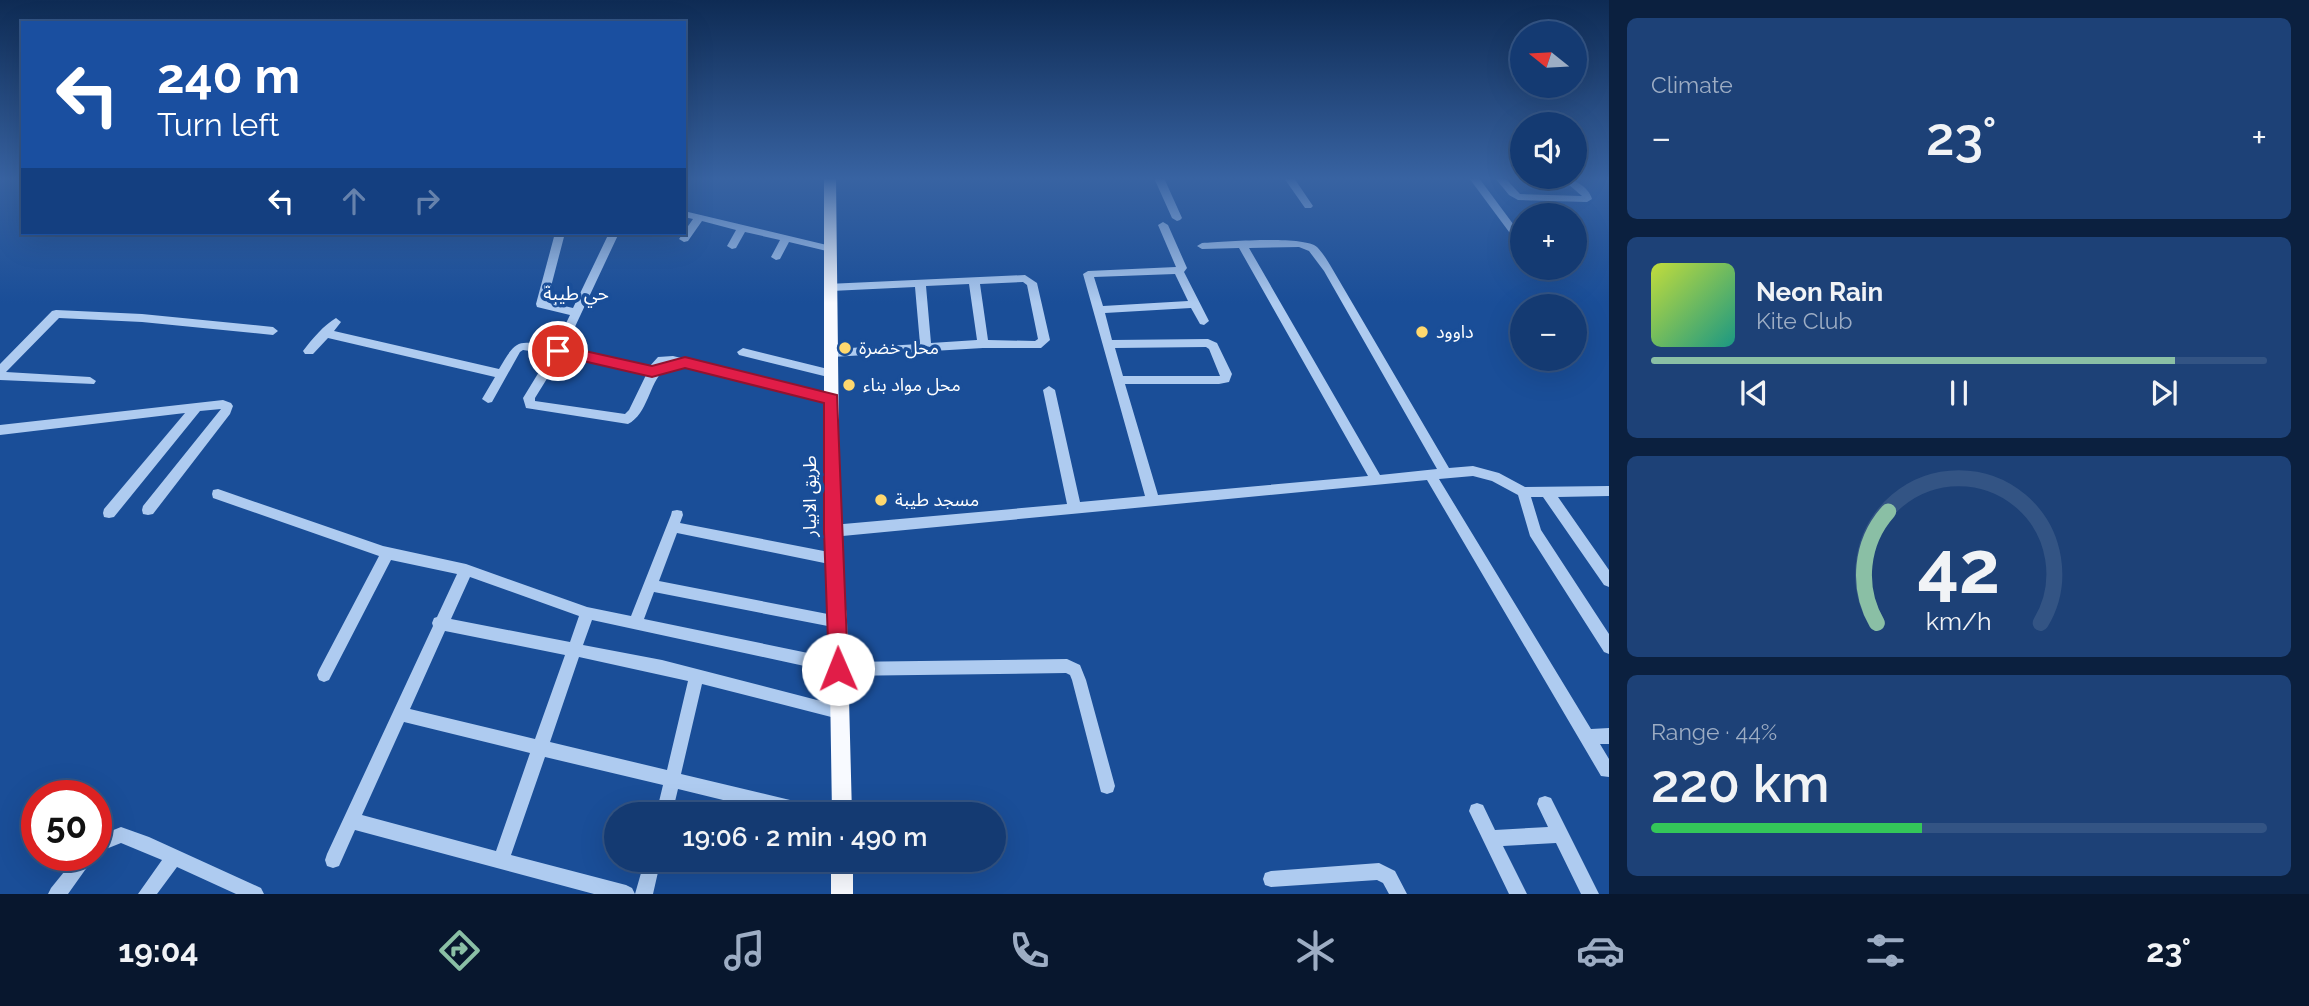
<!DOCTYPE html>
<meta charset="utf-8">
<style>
body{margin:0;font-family:Raleway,"Noto Sans Arabic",sans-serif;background:#1d4177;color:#f1f3f6;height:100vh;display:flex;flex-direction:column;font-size:26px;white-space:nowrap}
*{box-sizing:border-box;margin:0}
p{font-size:23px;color:#9dadc4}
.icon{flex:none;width:38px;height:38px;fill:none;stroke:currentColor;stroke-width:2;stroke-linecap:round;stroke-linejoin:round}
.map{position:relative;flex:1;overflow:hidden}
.drawer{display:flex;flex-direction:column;gap:18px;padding:18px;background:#0b203f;width:700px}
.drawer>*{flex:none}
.hud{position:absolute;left:21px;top:21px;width:665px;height:214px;border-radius:0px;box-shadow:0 7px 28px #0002,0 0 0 2px #335484;background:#1a4fa0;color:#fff;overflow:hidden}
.needle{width:46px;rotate:288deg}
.tools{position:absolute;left:1510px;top:21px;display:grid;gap:14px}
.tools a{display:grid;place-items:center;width:77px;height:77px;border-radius:50%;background:#143a72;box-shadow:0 7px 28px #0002,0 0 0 2px #335484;font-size:35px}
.speed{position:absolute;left:21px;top:780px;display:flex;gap:14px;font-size:35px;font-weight:700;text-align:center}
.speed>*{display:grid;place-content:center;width:91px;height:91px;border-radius:50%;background:#143a72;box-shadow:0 7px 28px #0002,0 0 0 2px #335484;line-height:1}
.speed .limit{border:10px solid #d22;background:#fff;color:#111}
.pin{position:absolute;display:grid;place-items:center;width:60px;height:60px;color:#fff;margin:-30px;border:4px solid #fff;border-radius:50%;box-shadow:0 2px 7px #0007}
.me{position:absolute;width:77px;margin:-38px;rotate:359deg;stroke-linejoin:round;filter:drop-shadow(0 0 5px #0008)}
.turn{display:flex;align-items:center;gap:24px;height:147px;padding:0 21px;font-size:32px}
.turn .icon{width:91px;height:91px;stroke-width:2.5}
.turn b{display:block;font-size:49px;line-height:60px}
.lanes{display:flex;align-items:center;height:66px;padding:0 21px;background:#0003;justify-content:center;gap:35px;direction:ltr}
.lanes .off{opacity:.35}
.big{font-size:52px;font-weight:600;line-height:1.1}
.drawer .widget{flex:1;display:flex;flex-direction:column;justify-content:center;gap:10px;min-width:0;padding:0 24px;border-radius:10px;background:#1d4177}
.drawer .dial{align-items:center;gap:0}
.dial svg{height:182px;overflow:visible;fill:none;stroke:#335484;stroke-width:7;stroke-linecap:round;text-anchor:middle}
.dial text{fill:#f1f3f6;stroke:none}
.song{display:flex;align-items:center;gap:21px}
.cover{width:84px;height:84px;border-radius:10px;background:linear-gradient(135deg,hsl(70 70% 55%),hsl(170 70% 35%))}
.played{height:7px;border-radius:4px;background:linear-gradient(90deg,#8abfa5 85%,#335484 85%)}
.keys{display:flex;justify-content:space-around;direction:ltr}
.heat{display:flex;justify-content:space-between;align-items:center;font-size:38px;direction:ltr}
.charge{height:10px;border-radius:5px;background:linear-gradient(90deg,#34c759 44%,#335484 0)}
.trip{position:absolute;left:604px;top:802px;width:402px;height:70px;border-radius:35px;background:#143a72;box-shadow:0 7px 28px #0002,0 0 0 2px #335484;font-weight:600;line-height:70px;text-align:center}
.menu{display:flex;height:112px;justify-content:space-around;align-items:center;background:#08172e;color:#9dadc4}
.menu .icon{width:49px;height:49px}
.menu .active{color:#8abfa5}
.menu b{font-size:32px;color:#f1f3f6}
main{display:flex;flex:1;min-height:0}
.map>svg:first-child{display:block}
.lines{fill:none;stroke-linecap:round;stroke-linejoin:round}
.minor{fill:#aecbf0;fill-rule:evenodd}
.major{fill:#f8faff;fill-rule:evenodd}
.route{fill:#e11d48;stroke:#92132f;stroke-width:2}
.poi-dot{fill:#ffd86e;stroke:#1a4e98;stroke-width:2.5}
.labels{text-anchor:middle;stroke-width:7;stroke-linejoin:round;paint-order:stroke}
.poi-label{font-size:18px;fill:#fff;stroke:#1a4e98;text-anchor:start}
.street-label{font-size:18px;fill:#fff;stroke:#1a4e98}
.neighbourhood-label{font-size:19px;fill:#fff;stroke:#1a4e98}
</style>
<main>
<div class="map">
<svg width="1609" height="894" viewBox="0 0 1609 894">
<rect width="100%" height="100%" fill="#1a4e98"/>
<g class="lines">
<path class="minor" d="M1154 178H1164L1182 218 1180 220 1177 221 1172 218Z
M1284 178H1294L1313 206 1311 208H1305Z
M1469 178H1479L1522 236V245L1518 244Z
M1495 178H1505L1520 194 1582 196 1561 178C1573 178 1589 187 1592 199L1587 202 1518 200 1509 195Z
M684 211 831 246 836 249 831 252 789 242 780 259 776 260 771 257 780 240 745 232 736 248 732 249 727 246 736 230 702 221 688 241 684 242 679 239 693 219 684 217Z
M1163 222 1168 225 1187 268 1184 272 1209 321 1204 325 1200 324 1191 308 1105 313 1112 340 1208 339 1217 343 1232 374 1229 382 1219 384H1125L1158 495 1368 476 1239 248 1202 249 1197 246 1202 243C1224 242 1303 235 1317 247 1323 253 1329 263 1333 270L1449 468 1473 466 1499 473 1525 487 1609 486V496L1558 497 1609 570V587L1604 585 1543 497H1531L1541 530 1609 634V654L1604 652 1530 536 1518 495 1492 481 1473 476 1439 479 1591 729 1609 728V744H1600L1609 759V777L1601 776 1427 480 832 537 827 535 825 531 827 527 832 525 1067 504 1043 390 1049 386 1055 390 1080 502 1145 496 1083 274 1088 271 1176 267 1158 225ZM1299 247 1309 251 1324 271 1437 469 1380 475 1249 248ZM1175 274 1188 301 1103 306 1094 277ZM1206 347 1209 349 1220 376H1123L1115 348Z
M555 233H565L547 302 573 308 609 233H619L565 348 649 367 658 357 673 356 832 395 836 396 838 399 836 402 832 403 673 364H665L661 367 664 370C649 383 648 414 628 424L526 408 523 398 550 354 523 350 520 352 492 402 488 403 482 399 495 377 328 338 313 354H305L303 351C312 339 324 325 336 318L341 322 334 331 499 369C518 336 518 342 555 346L570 315 537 307 536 304ZM561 356 646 375 629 410 625 414 535 401V398Z
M1539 268H1549L1554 274 1549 277 1545 276Z
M1025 275 1037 283 1050 340 1041 348H983L832 357 826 353 832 349 920 344 915 287 831 291 827 290 826 287 827 284ZM1023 282 1027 285 1038 339 1035 341 988 340 980 284ZM969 284 977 340 931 343 926 286Z
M56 310 142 314 273 327 278 331 273 335 142 322 59 318 6 372 90 377 96 381 94 384 0 380V364L52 311Z
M743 348 832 370 838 374 832 378 739 355 737 352Z
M223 400 231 403 233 406 230 414 153 514 148 515 143 514 142 510 143 506 221 409 200 411 114 517 109 518 104 517 103 513 104 509 185 413 0 435V425Z
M218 489 383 546 466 564 587 607 631 616 671 515 672 511 677 510 682 511 683 515 680 523 834 553 839 555 841 559 839 563 834 565 677 533 659 581 838 616 843 617 845 622 843 627 838 628 654 592 644 619 837 659 843 662 1067 659 1080 665 1086 680 1115 786 1113 792 1107 794 1101 792 1072 680 1070 675 1066 673 838 676 832 672 592 620 583 645 662 660 844 707 847 712 844 717 839 719 702 684 681 774 815 806 821 808 823 814H780L678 789 672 814H656L663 785 545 757 511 855 626 885 632 888 635 894H594L355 830 339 866 333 868 327 866 325 860 327 854 433 626 432 623 434 618 437 617 457 574 391 560 329 680 324 682 319 680 317 675 319 670 379 556 213 498 212 494 213 490ZM470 577 579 616 570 642 451 619ZM445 631 565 655 535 739 410 709ZM579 657 688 681 667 770 550 742ZM404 722 530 753 496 851 362 815Z
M1545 796 1551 798 1599 894H1581L1556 843 1503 846 1527 894H1509L1469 811 1471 805 1477 803 1483 805 1495 830 1548 827 1537 804 1539 798Z
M121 827 149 837 261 888 264 894H236L177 867 157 894H138L162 860 121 843 96 853V837Z
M77 856H95L68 894H48L51 888Z
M645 859H661L653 894H635Z
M1379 863 1395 871 1407 894H1389L1383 883 1377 880 1271 887 1265 885 1263 879 1265 873 1271 871Z"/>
<path class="major" d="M824 178H836L840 531 847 622 852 814H832L829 622 824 531Z
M831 859H853V894H831Z"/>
</g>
<linearGradient id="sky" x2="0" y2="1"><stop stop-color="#0e2b54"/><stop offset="0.59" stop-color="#3863a2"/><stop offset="1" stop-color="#3863a2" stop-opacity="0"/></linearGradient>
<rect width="1609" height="303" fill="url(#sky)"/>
<path class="route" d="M558 345 652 366 685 357 837 395 848 669 845 676 838 678 832 676 829 669 824 531V403L685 368 652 377 553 354 551 351 553 347Z"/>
<g class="poi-dot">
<circle cx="1422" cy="332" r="7"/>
<circle cx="845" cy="348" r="7"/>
<circle cx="849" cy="385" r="7"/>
<circle cx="881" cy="500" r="7"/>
</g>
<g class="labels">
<g class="poi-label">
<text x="1436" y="338">داوود</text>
<text x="859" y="354">محل خضرة</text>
<text x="863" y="391">محل مواد بناء</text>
<text x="895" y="506">مسجد طيبة</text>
</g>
<g class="street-label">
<text transform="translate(810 496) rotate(-90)" y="6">طريق الابيار</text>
</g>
<g class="neighbourhood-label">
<text x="576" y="300">حي طيبة</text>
</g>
</g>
</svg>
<div class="tools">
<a><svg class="needle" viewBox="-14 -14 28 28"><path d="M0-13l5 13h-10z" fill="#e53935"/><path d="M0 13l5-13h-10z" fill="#9dadc4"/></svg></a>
<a><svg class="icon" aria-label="sound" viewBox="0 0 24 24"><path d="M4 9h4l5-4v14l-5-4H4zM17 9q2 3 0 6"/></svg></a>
<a>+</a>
<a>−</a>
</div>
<div class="speed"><div class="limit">50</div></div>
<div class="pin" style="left:558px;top:351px;background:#d93025"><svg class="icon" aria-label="arrive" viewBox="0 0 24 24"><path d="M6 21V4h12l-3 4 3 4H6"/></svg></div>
<svg class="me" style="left:838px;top:669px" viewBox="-20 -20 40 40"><circle r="19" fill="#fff"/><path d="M0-13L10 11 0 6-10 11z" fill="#e11d48"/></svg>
<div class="trip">19:06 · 2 min · 490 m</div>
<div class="hud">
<div class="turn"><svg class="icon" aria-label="left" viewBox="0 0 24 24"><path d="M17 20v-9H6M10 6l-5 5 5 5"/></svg><div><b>240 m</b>Turn left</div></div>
<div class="lanes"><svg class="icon" aria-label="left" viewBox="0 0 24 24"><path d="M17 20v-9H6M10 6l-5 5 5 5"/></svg><svg class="icon off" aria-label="ahead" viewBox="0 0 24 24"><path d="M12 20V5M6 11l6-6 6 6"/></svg><svg class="icon off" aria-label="right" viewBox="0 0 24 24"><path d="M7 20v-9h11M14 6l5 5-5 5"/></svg></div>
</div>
</div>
<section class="drawer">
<div class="widget"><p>Climate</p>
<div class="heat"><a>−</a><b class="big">23°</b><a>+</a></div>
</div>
<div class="widget">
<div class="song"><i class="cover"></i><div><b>Neon Rain</b><p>Kite Club</p></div></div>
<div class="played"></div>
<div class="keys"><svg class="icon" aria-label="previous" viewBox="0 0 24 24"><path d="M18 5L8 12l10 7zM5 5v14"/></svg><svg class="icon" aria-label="pause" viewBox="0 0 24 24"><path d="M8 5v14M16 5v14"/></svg><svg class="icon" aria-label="next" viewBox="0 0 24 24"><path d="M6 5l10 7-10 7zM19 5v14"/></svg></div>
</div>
<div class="widget dial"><svg viewBox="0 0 100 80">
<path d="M14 69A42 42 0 1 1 86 69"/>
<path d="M14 69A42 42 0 0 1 19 20" stroke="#8abfa5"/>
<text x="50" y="56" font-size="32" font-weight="700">42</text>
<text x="50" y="72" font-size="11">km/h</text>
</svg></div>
<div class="widget"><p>Range · 44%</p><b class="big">220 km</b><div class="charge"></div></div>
</section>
</main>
<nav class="menu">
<b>19:04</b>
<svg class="icon active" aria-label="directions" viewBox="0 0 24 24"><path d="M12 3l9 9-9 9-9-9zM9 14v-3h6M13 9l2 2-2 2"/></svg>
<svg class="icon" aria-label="music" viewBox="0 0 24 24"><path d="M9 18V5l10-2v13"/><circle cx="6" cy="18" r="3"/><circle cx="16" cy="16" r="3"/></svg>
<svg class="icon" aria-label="phone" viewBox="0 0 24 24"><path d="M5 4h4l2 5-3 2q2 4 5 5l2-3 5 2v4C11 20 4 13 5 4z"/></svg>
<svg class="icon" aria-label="climate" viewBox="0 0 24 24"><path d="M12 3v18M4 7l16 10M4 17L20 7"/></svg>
<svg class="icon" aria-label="car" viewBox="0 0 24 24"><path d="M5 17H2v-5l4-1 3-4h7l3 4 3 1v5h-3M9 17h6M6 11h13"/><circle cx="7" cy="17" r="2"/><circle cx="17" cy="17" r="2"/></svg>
<svg class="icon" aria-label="filters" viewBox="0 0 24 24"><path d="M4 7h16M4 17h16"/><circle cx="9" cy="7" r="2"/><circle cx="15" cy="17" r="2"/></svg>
<b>23°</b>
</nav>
